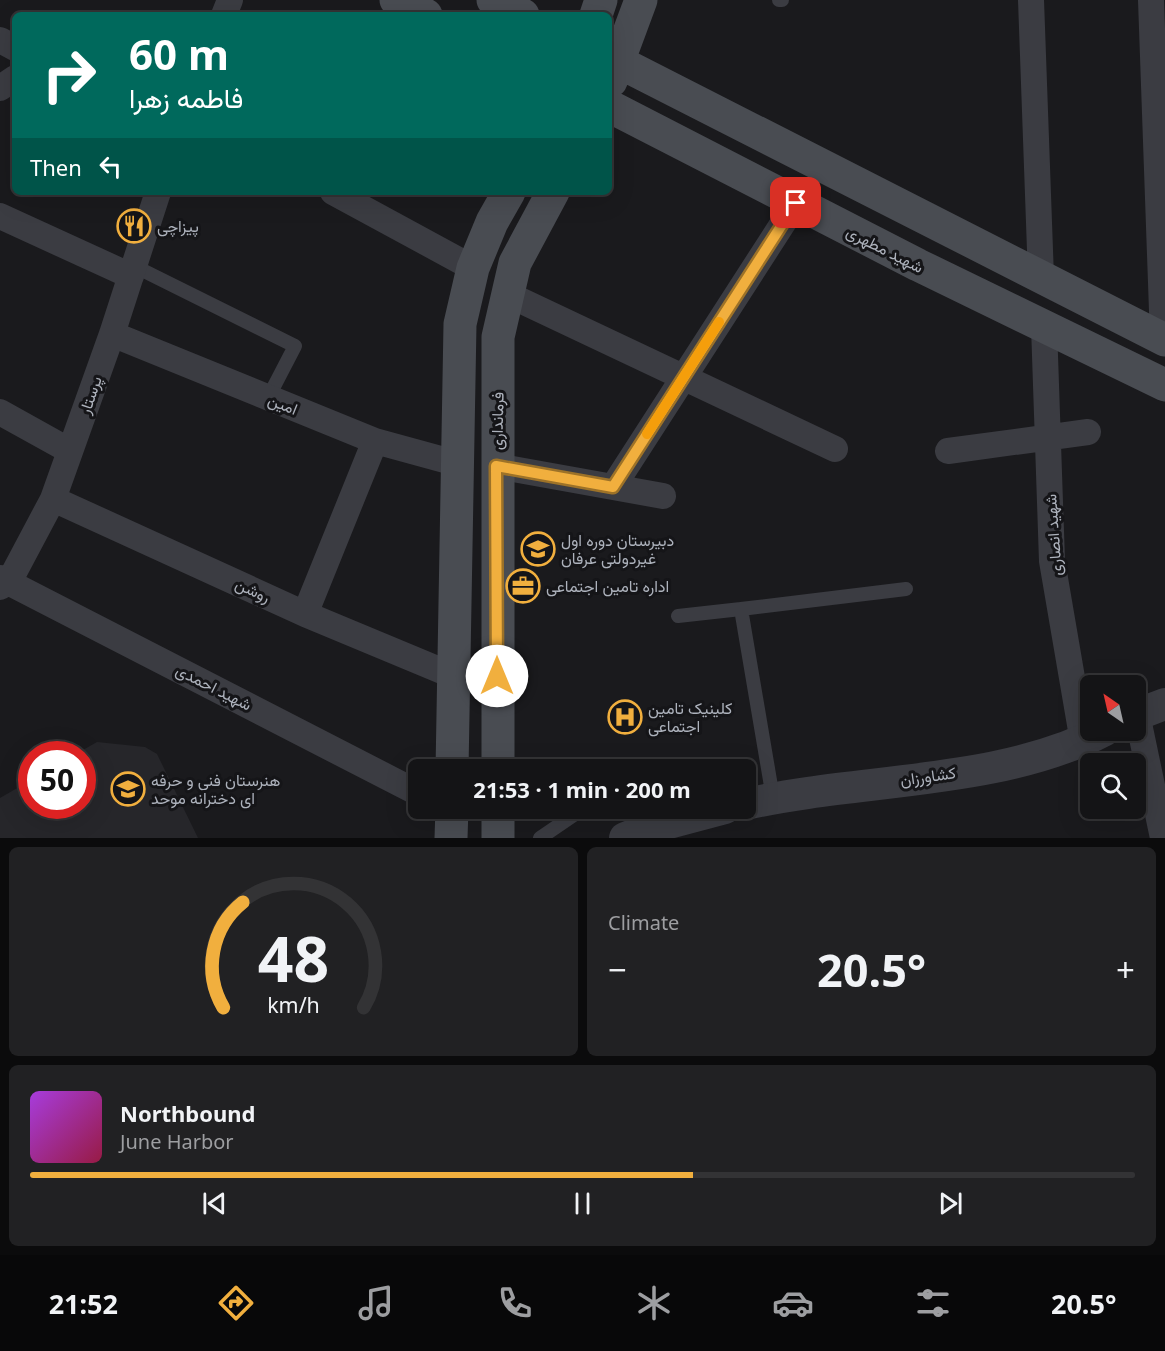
<!DOCTYPE html>
<meta charset="utf-8">
<style>
body{margin:0;font-family:"Noto Sans",Vazirmatn,sans-serif;background:#212123;color:#f1f3f6;height:100vh;display:flex;flex-direction:column;font-size:22px;white-space:nowrap}
*{box-sizing:border-box;margin:0}
p{font-size:20px;color:#9d9ea1}
.icon{flex:none;width:33px;height:33px;fill:none;stroke:currentColor;stroke-width:2;stroke-linecap:round;stroke-linejoin:round}
.map{position:relative;height:838px;overflow:hidden}
.side{display:flex;flex-direction:column;gap:9px;padding:9px;background:#0b0b0c;flex:1}
.side>*{flex:none}
.top-card{position:absolute;left:12px;top:12px;width:600px;height:183px;border-radius:9px;box-shadow:0 6px 24px #0002,0 0 0 2px #333335;background:#00695c;color:#fff;overflow:hidden}
.needle{width:39px;rotate:326deg}
.tools{position:absolute;left:1080px;top:675px;display:grid;gap:12px}
.tools a{display:grid;place-items:center;width:66px;height:66px;border-radius:9px;background:#141416;box-shadow:0 6px 24px #0002,0 0 0 2px #333335;font-size:30px}
.speed{position:absolute;left:18px;top:741px;display:flex;gap:12px;font-size:30px;font-weight:700;text-align:center}
.speed>*{display:grid;place-content:center;width:78px;height:78px;border-radius:50%;background:#141416;box-shadow:0 6px 24px #0002,0 0 0 2px #333335;line-height:1}
.speed .limit{border:9px solid #d22;background:#fff;color:#111}
.pin{position:absolute;display:grid;place-items:center;width:51px;height:51px;color:#fff;margin:-26px;border-radius:12px;box-shadow:0 3px 9px #0006}
.me{position:absolute;width:66px;margin:-33px;rotate:0deg;stroke-linejoin:round;filter:drop-shadow(0 0 4px #0008)}
.turn{display:flex;align-items:center;gap:21px;height:126px;padding:0 18px;font-size:27px}
.turn .icon{width:78px;height:78px;stroke-width:2.5}
.turn b{display:block;font-size:42px;line-height:51px}
.then{display:flex;align-items:center;height:57px;padding:0 18px;background:#0003;gap:12px;font-size:22px}
.big{font-size:45px;font-weight:700;line-height:1.1}
.side .card{flex:1;display:flex;flex-direction:column;justify-content:center;gap:9px;min-width:0;padding:0 21px;border-radius:9px;background:#212123}
.side .dial{align-items:center;gap:0}
.dial svg{height:156px;overflow:visible;fill:none;stroke:#333335;stroke-width:7;stroke-linecap:round;text-anchor:middle}
.dial text{fill:#f1f3f6;stroke:none}
.song{display:flex;align-items:center;gap:18px}
.cover{width:72px;height:72px;border-radius:9px;background:linear-gradient(135deg,hsl(280 70% 55%),hsl(340 70% 35%))}
.played{height:6px;border-radius:3px;background:linear-gradient(90deg,#f1af3e 60%,#333335 60%)}
.keys{display:flex;justify-content:space-around;direction:ltr}
.heat{display:flex;justify-content:space-between;align-items:center;font-size:33px;direction:ltr}
.side .tiles{flex:1;display:grid;gap:9px;grid-template-columns:1fr 1fr}
.card:last-child{grid-column:span 2}
.trip{position:absolute;left:408px;top:759px;width:348px;height:60px;border-radius:9px;background:#141416;box-shadow:0 6px 24px #0002,0 0 0 2px #333335;font-weight:700;line-height:60px;text-align:center}
.dock{display:flex;height:96px;justify-content:space-around;align-items:center;background:#080809;color:#9d9ea1}
.dock .icon{width:42px;height:42px}
.dock .current{color:#f1af3e}
.dock b{font-size:27px;color:#f1f3f6}
.map>svg:first-child{display:block}
.built{fill:#26262a}
.lines{fill:none;stroke-linecap:round;stroke-linejoin:round}
.service{stroke:#3b3c42;stroke-width:14}
.minor{stroke:#3b3c42;stroke-width:26}
.tertiary{stroke:#3b3c42;stroke-width:32}
.secondary{stroke:#494c52;stroke-width:33}
.route-casing{stroke:#9d7228;stroke-width:15}
.route{stroke:#f1af3e;stroke-width:10}
.slow{stroke:#f59e0b;stroke-width:10}
.labels{text-anchor:middle;stroke-width:6;stroke-linejoin:round;paint-order:stroke}
.poi-label{font-size:16px;fill:#adb2bc;stroke:#151518;text-anchor:start}
.street-label{font-size:16px;fill:#adb2bc;stroke:#151518}
</style>
<div class="map">
<svg width="1165" height="838" viewBox="0 0 1165 838">
<rect width="100%" height="100%" fill="#1a1a1d"/>
<path class="built" d="M97 742 145 747 157 754 198 838H0V798L31 780 32 806H82V754H76Z"/>
<g class="lines">
<path class="service" d="M779 0H782
M134 266 295 346 268 398
M678 616 741 609
M773 798 741 609 906 589
M540 838 584 808"/>
<path class="minor" d="M1031 0 1041 278
M1151 0 1163 339
M224 15 230 0
M0 40 15 48
M0 88 15 78
M333 192 473 268
M0 216 131 276
M507 294 835 449
M1044 326 1052 561 1083 742
M112 334 375 441 459 464
M0 412 70 451
M948 451 1088 432
M496 466 663 496
M613 487 796 203
M53 499 305 614 454 676
M0 578 418 793
M0 587 9 582 53 499 112 334 158 192
M305 614 375 441
M1137 714 1163 838"/>
<path class="tertiary" d="M1136 715 1165 704
M746 804C861 778 1000 785 1105 730
M625 838 650 828 725 808"/>
<path class="secondary" d="M396 0 426 15
M493 0 523 15
M596 15 601 0
M609 57 1165 340
M611 81 641 0
M609 106 918 265 1165 385
M452 770 460 324 473 268 492 222 509 192
M498 770V337L515 263 553 192
M498 808V838
M451 838 452 808"/>
</g>
<g class="lines">
<defs>
<path id="route" d="M497 676 496 466 613 487 796 203"/>
</defs>
<use href="#route" class="route-casing"/>
<use href="#route" class="route"/>
<path class="slow" d="M647 434 719 322"/>
</g>
<defs>
<symbol id="restaurant-ring" viewBox="-11 -11 22 22"><circle r="9.5" fill="#151518" stroke="#f1af3e" stroke-width="1.5"/><path d="M-5-6h1v4h1v-4h1v4h1v-4h1v5L-1.5 .5V6h-2V.5L-5-1ZM5-6V6H3V1.5H1.5Q1.5-4 5-6Z" fill="#f1af3e"/></symbol>
<symbol id="school-ring" viewBox="-11 -11 22 22"><circle r="9.5" fill="#151518" stroke="#f1af3e" stroke-width="1.5"/><path d="M0-5L7-2L0 1L-7-2ZM-4 1L0 2.5L4 1V4Q0 6-4 4Z" fill="#f1af3e"/></symbol>
<symbol id="office-ring" viewBox="-11 -11 22 22"><circle r="9.5" fill="#151518" stroke="#f1af3e" stroke-width="1.5"/><path d="M-6-3h4V-5.5h4V-3h4V5H-6ZM-1-4.5V-3h2v-1.5ZM-6 0V1H6V0Z" fill="#f1af3e"/></symbol>
<symbol id="hospital-ring" viewBox="-11 -11 22 22"><circle r="9.5" fill="#151518" stroke="#f1af3e" stroke-width="1.5"/><path d="M-5-5h3v3.5h4V-5h3V5h-3V1.5h-4V5h-3Z" fill="#f1af3e"/></symbol>
</defs>
<g fill-rule="evenodd">
<use href="#restaurant-ring" x="115" y="207" width="38" height="38"/>
<use href="#school-ring" x="519" y="530" width="38" height="38"/>
<use href="#office-ring" x="504" y="567" width="38" height="38"/>
<use href="#hospital-ring" x="606" y="698" width="38" height="38"/>
<use href="#school-ring" x="109" y="770" width="38" height="38"/>
</g>
<g class="labels">
<g class="poi-label">
<text x="157" y="232">پیزاچی</text>
<text x="561" y="546">دبیرستان دوره اول<tspan x="561" dy="18">غیردولتی عرفان</tspan></text>
<text x="546" y="592">اداره تامین اجتماعی</text>
<text x="648" y="714">کلینیک تامین<tspan x="648" dy="18">اجتماعی</tspan></text>
<text x="151" y="786">هنرستان فنی و حرفه<tspan x="151" dy="18">ای دخترانه موحد</tspan></text>
</g>
<g class="street-label">
<text transform="translate(885 249) rotate(27)" y="6">شهید مطهری</text>
<text transform="translate(90 395) rotate(-71)" y="6">پرستار</text>
<text transform="translate(283 404) rotate(22)" y="6">امین</text>
<text transform="translate(497 421) rotate(-89)" y="6">فرمانداری</text>
<text transform="translate(1053 535) rotate(-94)" y="6">شهید انصاری</text>
<text transform="translate(253 590) rotate(25)" y="6">روشن</text>
<text transform="translate(214 687) rotate(27)" y="6">شهید احمدی</text>
<text transform="translate(928 776) rotate(-8)" y="6">کشاورزان</text>
</g>
</g>
</svg>
<div class="tools">
<a><svg class="needle" viewBox="-14 -14 28 28"><path d="M0-13l5 13h-10z" fill="#e53935"/><path d="M0 13l5-13h-10z" fill="#9d9ea1"/></svg></a>
<a><svg class="icon" aria-label="search" viewBox="0 0 24 24"><circle cx="10" cy="10" r="6"/><path d="M15 15l6 6"/></svg></a>
</div>
<div class="speed"><div class="limit">50</div></div>
<div class="pin" style="left:796px;top:203px;background:#d93025"><svg class="icon" aria-label="arrive" viewBox="0 0 24 24"><path d="M6 21V4h12l-3 4 3 4H6"/></svg></div>
<svg class="me" style="left:497px;top:676px" viewBox="-20 -20 40 40"><circle r="19" fill="#fff"/><path d="M0-13L10 11 0 6-10 11z" fill="#f1af3e"/></svg>
<div class="trip">21:53 · 1 min · 200 m</div>
<div class="top-card">
<div class="turn"><svg class="icon" aria-label="right" viewBox="0 0 24 24"><path d="M7 20v-9h11M14 6l5 5-5 5"/></svg><div><b>60 m</b>فاطمه زهرا</div></div>
<div class="then">Then<svg class="icon" aria-label="left" viewBox="0 0 24 24"><path d="M17 20v-9H6M10 6l-5 5 5 5"/></svg></div>
</div>
</div>
<section class="side">
<div class="tiles">
<div class="card dial"><svg viewBox="0 0 100 80">
<path d="M14 69A42 42 0 1 1 86 69"/>
<path d="M14 69A42 42 0 0 1 24 15" stroke="#f1af3e"/>
<text x="50" y="56" font-size="32" font-weight="700">48</text>
<text x="50" y="72" font-size="11">km/h</text>
</svg></div>
<div class="card"><p>Climate</p>
<div class="heat"><a>−</a><b class="big">20.5°</b><a>+</a></div>
</div>
<div class="card">
<div class="song"><i class="cover"></i><div><b>Northbound</b><p>June Harbor</p></div></div>
<div class="played"></div>
<div class="keys"><svg class="icon" aria-label="previous" viewBox="0 0 24 24"><path d="M18 5L8 12l10 7zM5 5v14"/></svg><svg class="icon" aria-label="pause" viewBox="0 0 24 24"><path d="M8 5v14M16 5v14"/></svg><svg class="icon" aria-label="next" viewBox="0 0 24 24"><path d="M6 5l10 7-10 7zM19 5v14"/></svg></div>
</div>
</div>
</section>
<nav class="dock">
<b>21:52</b>
<svg class="icon current" aria-label="directions" viewBox="0 0 24 24"><path d="M12 3l9 9-9 9-9-9zM9 14v-3h6M13 9l2 2-2 2"/></svg>
<svg class="icon" aria-label="music" viewBox="0 0 24 24"><path d="M9 18V5l10-2v13"/><circle cx="6" cy="18" r="3"/><circle cx="16" cy="16" r="3"/></svg>
<svg class="icon" aria-label="phone" viewBox="0 0 24 24"><path d="M5 4h4l2 5-3 2q2 4 5 5l2-3 5 2v4C11 20 4 13 5 4z"/></svg>
<svg class="icon" aria-label="climate" viewBox="0 0 24 24"><path d="M12 3v18M4 7l16 10M4 17L20 7"/></svg>
<svg class="icon" aria-label="car" viewBox="0 0 24 24"><path d="M5 17H2v-5l4-1 3-4h7l3 4 3 1v5h-3M9 17h6M6 11h13"/><circle cx="7" cy="17" r="2"/><circle cx="17" cy="17" r="2"/></svg>
<svg class="icon" aria-label="filters" viewBox="0 0 24 24"><path d="M4 7h16M4 17h16"/><circle cx="9" cy="7" r="2"/><circle cx="15" cy="17" r="2"/></svg>
<b>20.5°</b>
</nav>
